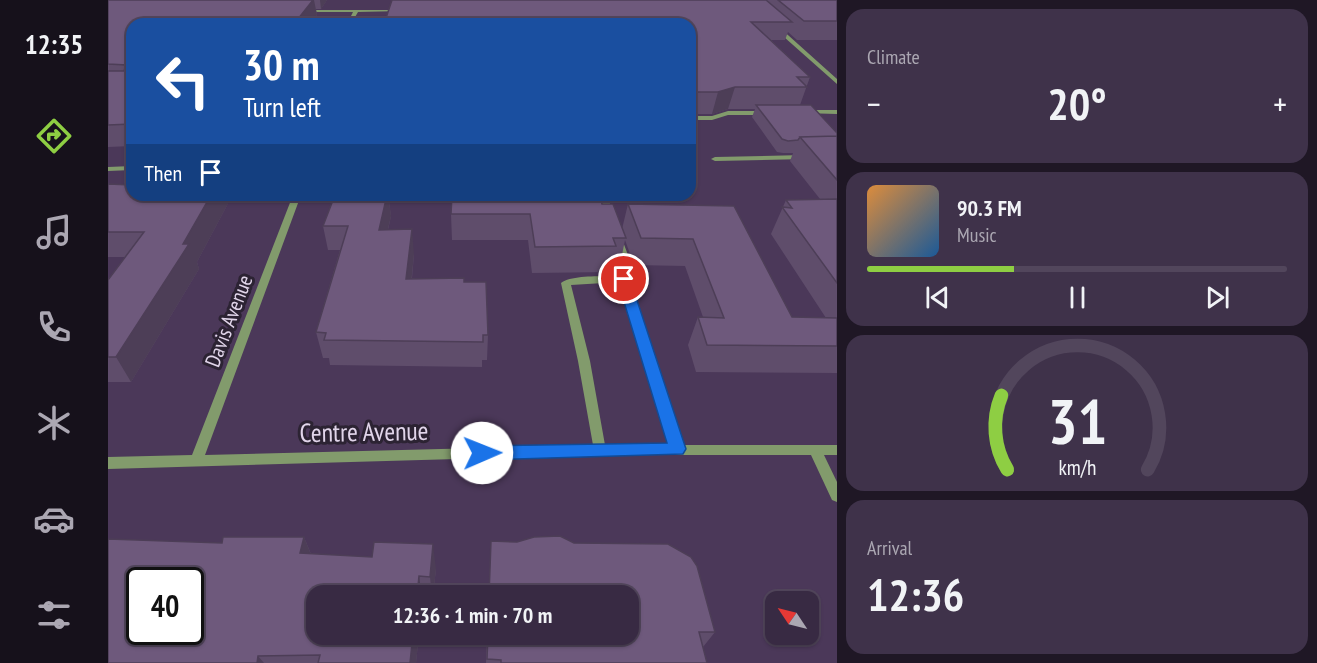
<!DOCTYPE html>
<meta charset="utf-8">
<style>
body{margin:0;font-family:"PT Sans Narrow",sans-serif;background:#3f324a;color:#f1f3f6;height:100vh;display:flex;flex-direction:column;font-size:22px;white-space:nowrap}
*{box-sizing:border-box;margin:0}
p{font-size:20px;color:#aba7b2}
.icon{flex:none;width:33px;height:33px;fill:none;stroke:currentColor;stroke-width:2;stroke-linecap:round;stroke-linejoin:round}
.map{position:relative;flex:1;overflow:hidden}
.side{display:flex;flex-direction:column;gap:9px;padding:9px;background:#1f1725;width:480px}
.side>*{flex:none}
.hud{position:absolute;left:18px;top:18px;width:570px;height:183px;border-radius:18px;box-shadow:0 2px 4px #0004,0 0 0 2px #52465c;background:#1a4fa0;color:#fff;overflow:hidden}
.needle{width:39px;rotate:305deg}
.tools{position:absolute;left:657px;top:591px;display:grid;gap:12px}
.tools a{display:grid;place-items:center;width:54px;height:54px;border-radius:12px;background:#382a43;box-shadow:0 2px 4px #0004,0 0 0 2px #52465c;font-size:30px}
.speed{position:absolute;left:18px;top:567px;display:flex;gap:12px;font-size:30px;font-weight:700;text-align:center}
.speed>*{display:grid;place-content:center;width:78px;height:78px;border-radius:50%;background:#382a43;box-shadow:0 2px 4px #0004,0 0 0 2px #52465c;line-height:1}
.speed .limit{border:3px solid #111;border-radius:9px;background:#fff;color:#111}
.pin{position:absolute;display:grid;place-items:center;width:51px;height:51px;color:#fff;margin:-26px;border:3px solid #fff;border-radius:50%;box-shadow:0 2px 6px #0007}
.me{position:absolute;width:66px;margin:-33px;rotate:89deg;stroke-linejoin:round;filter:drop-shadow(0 0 4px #0008)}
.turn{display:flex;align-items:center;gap:21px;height:126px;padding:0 18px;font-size:27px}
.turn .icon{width:78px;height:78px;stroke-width:2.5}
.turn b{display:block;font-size:42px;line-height:51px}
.then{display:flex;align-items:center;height:57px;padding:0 18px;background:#0003;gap:12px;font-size:22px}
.big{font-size:45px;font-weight:700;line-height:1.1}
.side .widget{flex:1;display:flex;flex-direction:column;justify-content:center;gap:9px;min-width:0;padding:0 21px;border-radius:18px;background:#3f324a}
.side .dial{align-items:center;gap:0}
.dial svg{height:156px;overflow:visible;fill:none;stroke:#52465c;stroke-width:7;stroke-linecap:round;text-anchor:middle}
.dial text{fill:#f1f3f6;stroke:none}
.song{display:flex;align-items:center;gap:18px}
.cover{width:72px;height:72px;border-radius:9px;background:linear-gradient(135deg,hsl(30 70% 55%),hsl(210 70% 35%))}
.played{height:6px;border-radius:3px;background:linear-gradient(90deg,#8ece43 35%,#52465c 35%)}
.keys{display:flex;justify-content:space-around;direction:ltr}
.heat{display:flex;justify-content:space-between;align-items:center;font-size:33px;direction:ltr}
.trip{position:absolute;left:198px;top:585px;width:333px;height:60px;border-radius:18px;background:#382a43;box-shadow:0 2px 4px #0004,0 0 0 2px #52465c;font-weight:700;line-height:60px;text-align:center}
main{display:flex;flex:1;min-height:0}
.tab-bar{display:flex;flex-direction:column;width:108px;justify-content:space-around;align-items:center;background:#16111b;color:#aba7b2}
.tab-bar .icon{width:42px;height:42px}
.tab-bar .selected{color:#8ece43}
.tab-bar b{font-size:27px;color:#f1f3f6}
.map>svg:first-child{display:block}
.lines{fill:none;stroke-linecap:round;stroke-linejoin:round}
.minor{fill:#829b6c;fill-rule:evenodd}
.wall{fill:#5f4d6b}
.shaded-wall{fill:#4d3e57}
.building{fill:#6e597c;stroke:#4d3e57;stroke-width:1.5;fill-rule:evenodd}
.route{fill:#1a73e8;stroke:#114b97;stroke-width:1.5}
.labels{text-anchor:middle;stroke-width:6;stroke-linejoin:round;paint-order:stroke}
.street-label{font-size:21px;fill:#e1d5ea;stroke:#2c2333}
.near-street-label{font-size:26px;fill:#e1d5ea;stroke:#2c2333}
</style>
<main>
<nav class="tab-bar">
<b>12:35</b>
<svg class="icon selected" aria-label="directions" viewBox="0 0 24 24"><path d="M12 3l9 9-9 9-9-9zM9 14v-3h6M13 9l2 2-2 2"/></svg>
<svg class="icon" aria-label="music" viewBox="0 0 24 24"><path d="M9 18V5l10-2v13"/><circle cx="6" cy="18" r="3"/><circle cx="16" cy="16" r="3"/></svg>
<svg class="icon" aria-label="phone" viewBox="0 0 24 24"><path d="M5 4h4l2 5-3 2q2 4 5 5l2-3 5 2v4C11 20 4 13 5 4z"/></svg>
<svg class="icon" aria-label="climate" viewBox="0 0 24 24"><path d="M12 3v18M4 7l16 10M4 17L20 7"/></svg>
<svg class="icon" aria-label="car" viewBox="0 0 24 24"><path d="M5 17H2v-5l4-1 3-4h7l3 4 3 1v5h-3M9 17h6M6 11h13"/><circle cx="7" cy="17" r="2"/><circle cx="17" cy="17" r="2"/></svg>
<svg class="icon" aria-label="filters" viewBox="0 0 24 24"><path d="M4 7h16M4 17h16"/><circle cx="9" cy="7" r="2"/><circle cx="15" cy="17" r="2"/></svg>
</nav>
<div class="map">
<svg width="729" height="663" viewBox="0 0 729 663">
<rect width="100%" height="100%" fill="#4b3859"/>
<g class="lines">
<path class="minor" d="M193 10H294L296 11 250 12 243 24H239L245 12H195Z
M667 27H671L729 79V84L667 29Z
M696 110H729V114L694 113 693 112Z
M620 111H660L663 113 660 115H620L604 120H582V116H604Z
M696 155 700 157 699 159 607 161 603 159 607 157Z
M24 166V170L0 171V167Z
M185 195H193L97 455 485 445 470 361 453 283C465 274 498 277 514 276L517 273 506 239 510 236 514 239 527 274 521 280 575 445H729V455H716L729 482V502L724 500 703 455H492L0 469V457L84 455ZM512 282 562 445H497L482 361 463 285Z
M491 195H499L506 215 505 217H499L498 215Z"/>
</g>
<path class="wall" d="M0 0H219L213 9H208L209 15 202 24H24V146L0 147Z
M284 0H729V40H689L680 32 677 40H663L702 77 692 105 729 133V373L588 372 580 345 590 317H595L577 266 526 265 517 240 512 265H504L502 272 424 273 420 240H344L343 214 480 199 494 204 514 229 520 204 626 206 684 317 718 318 663 234 678 200 712 199 682 161 685 153H675L669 152 644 117 647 109H620L604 114H582V24H276Z
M0 184 24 195H123L124 196 89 262 91 269 23 382H0V280L17 257H0Z
M227 195H280L283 216 280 230 306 254 304 278 356 282 380 335 379 360H374V367L222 365 221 358H215L208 332 232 250H220L215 226Z
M196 537 203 554 328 569 325 596H208V634H311L308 663H0L114 543Z
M607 632 595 647 599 663H378L379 634Z"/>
<path class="shaded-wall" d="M205 0H206L209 15 202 24H186Z
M212 0H219L213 9Z
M627 87 620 109 604 114 610 92Z
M588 92 582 114V109L585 96Z
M103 195H123L124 196 89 262 91 269 23 382 8 357Z
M279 195H280L283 216 274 254 271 230Z
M304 229 306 254 301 304 298 279Z
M196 537 206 562 192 553Z
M325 544 328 569 325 596H324L322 577Z
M311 576 314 596H309Z
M305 634H311L308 663H302Z
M150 656 156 663H149Z"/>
<path class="building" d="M0 0H205L186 24H24V124L0 125V71H16L18 65 0 64Z
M284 0H658L684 22H643L702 77H689L699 87H627L610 92H588L585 96H582V24H506L503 19H444L445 24H276Z
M670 0H729V21H696Z
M648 105H703L729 133V136L692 137 690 140 680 141 674 139Z
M729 136V180L692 137Z
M0 184 24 185V195H103L75 244H81L8 357H0V280L36 232H0Z
M227 195H279L271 230 304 229 298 279 356 278V282H378L380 335H375V342L216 340 218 333 208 332 240 226H215Z
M344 195H479L480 199H493L494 204H505L518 238H505L508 246 427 247 422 214H343Z
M729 199V283L674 207 684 208 678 200Z
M520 204 626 206 684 317 729 318V346L599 345 590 317 616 318 585 239 533 238Z
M452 536 466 543 560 544 583 557 589 566 607 632H591L599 663H393V660L379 659 380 634H520V596H381L383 541 409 542 426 537Z
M115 537H196L192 553 264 557 266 542 325 544 322 577 311 576 309 596H208V634H305L302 663H210L212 655 150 656 149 663H0V539L114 543ZM32 580H82V632H32Z"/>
<path class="route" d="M516 275 522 279 578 449 575 454 374 460 368 458 365 453 368 448 374 446 559 443 509 279Z"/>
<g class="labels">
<g class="street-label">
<text transform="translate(121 321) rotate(-69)" y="7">Davis Avenue</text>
</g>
<g class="near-street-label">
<text transform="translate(256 432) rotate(-1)" y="9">Centre Avenue</text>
</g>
</g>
</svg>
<div class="tools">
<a><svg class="needle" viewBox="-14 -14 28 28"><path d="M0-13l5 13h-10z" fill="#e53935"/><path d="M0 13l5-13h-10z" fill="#aba7b2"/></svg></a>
</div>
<div class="speed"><div class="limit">40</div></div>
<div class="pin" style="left:516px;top:279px;background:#d93025"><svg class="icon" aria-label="arrive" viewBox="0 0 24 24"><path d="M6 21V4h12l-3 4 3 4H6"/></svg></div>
<svg class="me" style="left:374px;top:453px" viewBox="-20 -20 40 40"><circle r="19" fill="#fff"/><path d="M0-13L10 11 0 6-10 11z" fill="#1a73e8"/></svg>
<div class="trip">12:36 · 1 min · 70 m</div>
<div class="hud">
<div class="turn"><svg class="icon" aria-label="left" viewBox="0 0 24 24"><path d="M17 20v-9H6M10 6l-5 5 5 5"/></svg><div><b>30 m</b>Turn left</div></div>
<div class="then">Then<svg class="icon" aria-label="arrive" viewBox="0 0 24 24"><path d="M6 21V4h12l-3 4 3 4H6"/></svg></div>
</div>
</div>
<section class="side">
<div class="widget"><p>Climate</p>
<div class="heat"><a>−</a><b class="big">20°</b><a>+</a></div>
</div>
<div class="widget">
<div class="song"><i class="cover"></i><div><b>90.3 FM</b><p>Music</p></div></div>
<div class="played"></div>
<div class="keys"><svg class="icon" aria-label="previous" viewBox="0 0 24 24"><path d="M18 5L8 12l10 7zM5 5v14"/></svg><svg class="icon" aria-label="pause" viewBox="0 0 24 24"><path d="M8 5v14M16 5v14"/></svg><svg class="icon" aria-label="next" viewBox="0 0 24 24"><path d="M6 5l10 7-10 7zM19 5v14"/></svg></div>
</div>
<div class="widget dial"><svg viewBox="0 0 100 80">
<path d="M14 69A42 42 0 1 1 86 69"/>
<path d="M14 69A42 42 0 0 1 11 31" stroke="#8ece43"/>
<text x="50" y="56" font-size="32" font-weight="700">31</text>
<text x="50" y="72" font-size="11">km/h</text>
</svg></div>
<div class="widget"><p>Arrival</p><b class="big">12:36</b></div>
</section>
</main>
